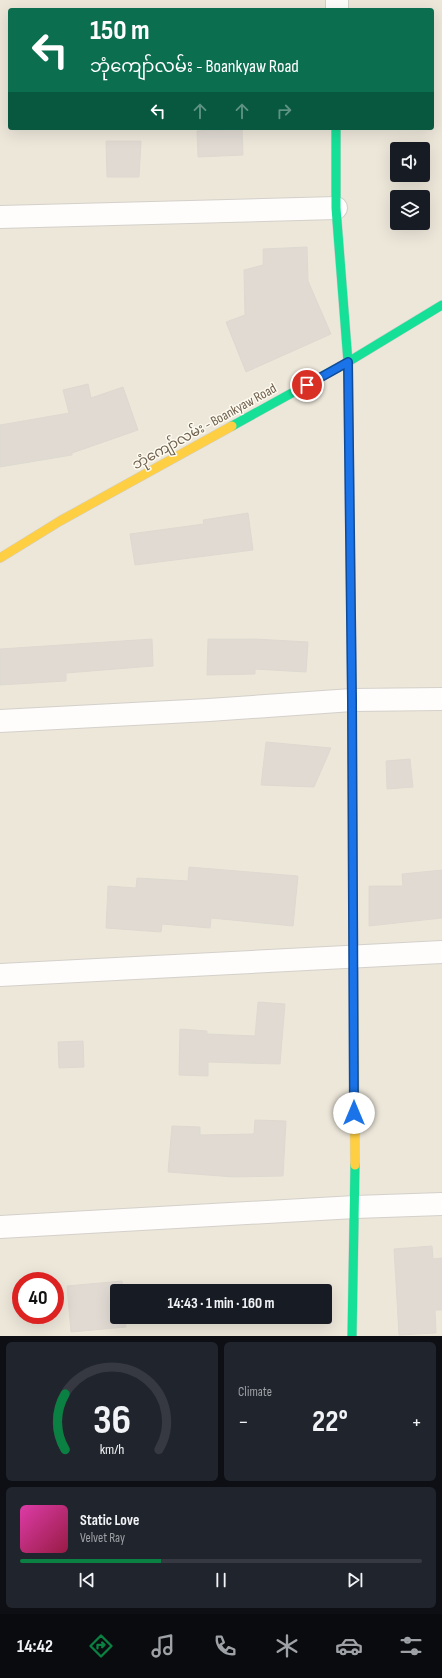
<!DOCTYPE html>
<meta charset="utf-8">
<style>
body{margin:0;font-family:"Sofia Sans Condensed","Noto Sans Myanmar",sans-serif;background:#20242c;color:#f1f3f6;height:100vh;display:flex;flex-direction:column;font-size:15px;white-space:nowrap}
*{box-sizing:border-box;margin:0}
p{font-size:13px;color:#9ea1a6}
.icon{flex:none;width:22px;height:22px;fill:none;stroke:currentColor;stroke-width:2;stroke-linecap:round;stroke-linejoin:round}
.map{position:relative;height:1336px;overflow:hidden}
.drawer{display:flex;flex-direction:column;gap:6px;padding:6px;background:#0d0f14;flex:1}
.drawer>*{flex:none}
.banner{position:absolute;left:8px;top:8px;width:426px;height:122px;border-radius:4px;box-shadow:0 4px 16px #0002;background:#0b6e4f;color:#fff;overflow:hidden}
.buttons{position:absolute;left:390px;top:142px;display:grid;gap:8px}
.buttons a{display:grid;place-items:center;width:40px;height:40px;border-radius:4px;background:#171b24;box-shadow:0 4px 16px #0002;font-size:20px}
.speed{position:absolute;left:12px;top:1272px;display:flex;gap:8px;font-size:20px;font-weight:700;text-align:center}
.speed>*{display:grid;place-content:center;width:52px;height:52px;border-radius:50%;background:#171b24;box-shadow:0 4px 16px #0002;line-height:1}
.speed .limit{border:6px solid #d22;background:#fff;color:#111}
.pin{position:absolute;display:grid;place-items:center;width:34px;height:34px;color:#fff;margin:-17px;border:2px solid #fff;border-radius:50%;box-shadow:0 1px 4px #0007}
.me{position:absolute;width:44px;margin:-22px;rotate:0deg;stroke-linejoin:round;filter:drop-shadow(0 0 3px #0008)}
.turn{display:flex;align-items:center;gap:14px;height:84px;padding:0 16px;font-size:18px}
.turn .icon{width:52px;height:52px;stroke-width:2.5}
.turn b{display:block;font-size:28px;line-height:34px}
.lanes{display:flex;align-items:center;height:38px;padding:0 16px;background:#0003;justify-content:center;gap:20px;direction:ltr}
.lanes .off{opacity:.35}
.big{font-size:30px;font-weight:700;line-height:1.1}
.drawer .widget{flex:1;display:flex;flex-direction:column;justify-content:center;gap:6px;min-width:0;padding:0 14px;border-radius:6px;background:#20242c}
.drawer .dial{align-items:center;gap:0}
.dial svg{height:104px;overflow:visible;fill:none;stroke:#363941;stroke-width:7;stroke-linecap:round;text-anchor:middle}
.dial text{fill:#f1f3f6;stroke:none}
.song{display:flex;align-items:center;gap:12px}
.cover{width:48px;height:48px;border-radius:6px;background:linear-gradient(135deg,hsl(320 70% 55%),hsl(340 70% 35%))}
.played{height:4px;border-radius:2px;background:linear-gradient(90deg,#0b8043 35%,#363941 35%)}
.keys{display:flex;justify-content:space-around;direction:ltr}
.heat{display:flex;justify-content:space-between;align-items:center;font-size:22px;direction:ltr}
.drawer .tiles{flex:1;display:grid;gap:6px;grid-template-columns:1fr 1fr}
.widget:last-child{grid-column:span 2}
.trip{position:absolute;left:110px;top:1284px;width:222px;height:40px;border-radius:4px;background:#171b24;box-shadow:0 4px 16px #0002;font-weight:700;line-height:40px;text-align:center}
.dock{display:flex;height:64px;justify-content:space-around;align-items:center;background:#090b0e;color:#9ea1a6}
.dock .icon{width:28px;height:28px}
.dock .active{color:#0b8043}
.dock b{font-size:18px;color:#f1f3f6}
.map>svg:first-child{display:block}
.residential{fill:#ede7da;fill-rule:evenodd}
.building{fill:#e0dad3;stroke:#ded9d0}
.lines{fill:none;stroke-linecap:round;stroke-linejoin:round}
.street-casing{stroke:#d4d0ca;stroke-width:24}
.fast-casing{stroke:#d3cfc9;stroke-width:10}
.slow-casing{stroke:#d3cfc9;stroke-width:10}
.street{stroke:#fefdfc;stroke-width:22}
.fast{stroke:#16e098;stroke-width:9}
.slow{stroke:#ffcf43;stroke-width:9}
.route-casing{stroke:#114b97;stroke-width:10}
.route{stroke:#1a73e8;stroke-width:7}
.labels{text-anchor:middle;stroke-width:3;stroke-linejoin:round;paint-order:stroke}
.street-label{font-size:14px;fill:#716250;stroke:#fdfaef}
</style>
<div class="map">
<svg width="442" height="1336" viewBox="0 0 442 1336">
<rect width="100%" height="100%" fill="#f6f4ed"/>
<path class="residential" d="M0 0H442V1336H0ZM10 10H432V128H10ZM397 149H423V175H397ZM397 197H423V223H397ZM21 1281H55V1315H21ZM117 1291H325V1317H117Z"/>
<path class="building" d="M242 128 243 155 198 157 197 131Z
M106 141H141L139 177H107Z
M307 247 308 281 331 334 246 372 226 322 245 315 244 270 263 265V249Z
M88 384 91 398 123 387 138 430 72 453V455L0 467V425L69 413 63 390Z
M248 513 253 550 135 565 130 534 204 524 203 520Z
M152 639 153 666 66 673V681L0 685V649Z
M208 639H255L308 642 306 672 255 669V674L207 675Z
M266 742 331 748 314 787 261 785Z
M410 759 413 787 387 789 386 761Z
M189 867 298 876 293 926 211 918 210 928 162 924 161 932 106 928 108 886 136 888 137 878 188 881Z
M442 870V918L369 926V886H403L402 874Z
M258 1002 285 1004 280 1064 208 1062V1076L179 1075 180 1029 207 1031V1034L255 1036Z
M83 1041 84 1067 59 1068 58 1042Z
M255 1120 286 1121 283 1176 234 1177 168 1172 172 1126 200 1127V1135L254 1134Z
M432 1246 433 1259 442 1258V1310H435L436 1333 399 1335 394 1249Z
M122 1281 123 1291H117V1317H125L126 1327 71 1332 67 1286Z"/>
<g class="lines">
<defs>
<path id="street" d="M337 10V0
M0 217 336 208
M0 721 209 710 352 700 442 699
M0 975 442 952
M0 1227 355 1207 442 1204"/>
<path id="fast" d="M336 128V208L348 362 349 448
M232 426 348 362 442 305
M352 694 353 901
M352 1336 355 1165"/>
<path id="slow" d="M349 448 352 694
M0 558 60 521 232 426
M353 901 355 1165"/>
</defs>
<use href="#street" class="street-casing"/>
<use href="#fast" class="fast-casing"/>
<use href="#slow" class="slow-casing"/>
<use href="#street" class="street"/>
<use href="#fast" class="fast"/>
<use href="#slow" class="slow"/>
</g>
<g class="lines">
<defs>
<path id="route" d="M307 385 348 362 352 700 354 1113"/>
</defs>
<use href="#route" class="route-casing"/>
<use href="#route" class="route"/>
</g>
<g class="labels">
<g class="street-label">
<text transform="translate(204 426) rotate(-29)" y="5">ဘုံကျော်လမ်း - Boankyaw Road</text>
</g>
</g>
</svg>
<div class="buttons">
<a><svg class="icon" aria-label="sound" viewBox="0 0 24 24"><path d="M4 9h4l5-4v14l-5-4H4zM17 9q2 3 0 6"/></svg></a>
<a><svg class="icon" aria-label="layers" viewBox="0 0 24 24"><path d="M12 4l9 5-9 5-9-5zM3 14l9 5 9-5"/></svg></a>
</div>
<div class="speed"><div class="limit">40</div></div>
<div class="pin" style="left:307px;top:385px;background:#d93025"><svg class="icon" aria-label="arrive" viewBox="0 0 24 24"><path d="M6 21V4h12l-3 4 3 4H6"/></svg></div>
<svg class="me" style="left:354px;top:1113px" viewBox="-20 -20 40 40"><circle r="19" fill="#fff"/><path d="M0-13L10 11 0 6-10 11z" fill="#1a73e8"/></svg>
<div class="trip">14:43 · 1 min · 160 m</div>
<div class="banner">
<div class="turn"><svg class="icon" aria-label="left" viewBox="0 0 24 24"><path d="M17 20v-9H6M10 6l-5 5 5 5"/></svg><div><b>150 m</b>ဘုံကျော်လမ်း - Boankyaw Road</div></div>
<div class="lanes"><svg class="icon" aria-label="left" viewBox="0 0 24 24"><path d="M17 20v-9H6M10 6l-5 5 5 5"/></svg><svg class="icon off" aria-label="ahead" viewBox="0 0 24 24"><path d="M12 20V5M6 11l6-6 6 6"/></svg><svg class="icon off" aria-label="ahead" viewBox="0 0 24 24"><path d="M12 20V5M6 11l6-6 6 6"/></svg><svg class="icon off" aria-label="right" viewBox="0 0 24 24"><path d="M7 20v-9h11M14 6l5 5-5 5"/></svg></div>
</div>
</div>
<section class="drawer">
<div class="tiles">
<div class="widget dial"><svg viewBox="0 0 100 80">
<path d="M14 69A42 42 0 1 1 86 69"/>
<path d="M14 69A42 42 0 0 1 14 26" stroke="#0b8043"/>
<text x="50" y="56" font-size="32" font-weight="700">36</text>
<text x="50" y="72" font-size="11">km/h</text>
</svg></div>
<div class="widget"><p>Climate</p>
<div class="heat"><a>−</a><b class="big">22°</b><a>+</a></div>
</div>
<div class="widget">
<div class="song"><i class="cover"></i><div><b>Static Love</b><p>Velvet Ray</p></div></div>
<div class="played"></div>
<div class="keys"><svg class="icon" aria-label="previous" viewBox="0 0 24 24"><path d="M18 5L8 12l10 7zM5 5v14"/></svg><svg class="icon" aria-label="pause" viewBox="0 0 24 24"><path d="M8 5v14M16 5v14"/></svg><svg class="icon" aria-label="next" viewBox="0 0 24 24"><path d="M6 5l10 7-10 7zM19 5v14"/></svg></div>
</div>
</div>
</section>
<nav class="dock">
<b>14:42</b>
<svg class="icon active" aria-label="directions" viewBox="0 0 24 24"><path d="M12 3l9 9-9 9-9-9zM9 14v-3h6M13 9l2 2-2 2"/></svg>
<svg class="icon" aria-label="music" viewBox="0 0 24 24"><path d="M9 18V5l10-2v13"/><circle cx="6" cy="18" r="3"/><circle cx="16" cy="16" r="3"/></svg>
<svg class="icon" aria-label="phone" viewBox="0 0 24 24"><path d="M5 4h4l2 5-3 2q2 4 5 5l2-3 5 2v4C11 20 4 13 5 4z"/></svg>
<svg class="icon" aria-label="climate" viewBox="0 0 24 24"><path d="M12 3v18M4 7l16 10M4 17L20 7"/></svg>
<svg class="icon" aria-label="car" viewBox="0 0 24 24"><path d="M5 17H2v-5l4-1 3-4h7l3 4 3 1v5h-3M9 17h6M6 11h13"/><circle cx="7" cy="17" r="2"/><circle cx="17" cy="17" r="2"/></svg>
<svg class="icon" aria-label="filters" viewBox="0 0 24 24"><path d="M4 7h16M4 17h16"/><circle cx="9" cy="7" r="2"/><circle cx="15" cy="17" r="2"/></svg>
</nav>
